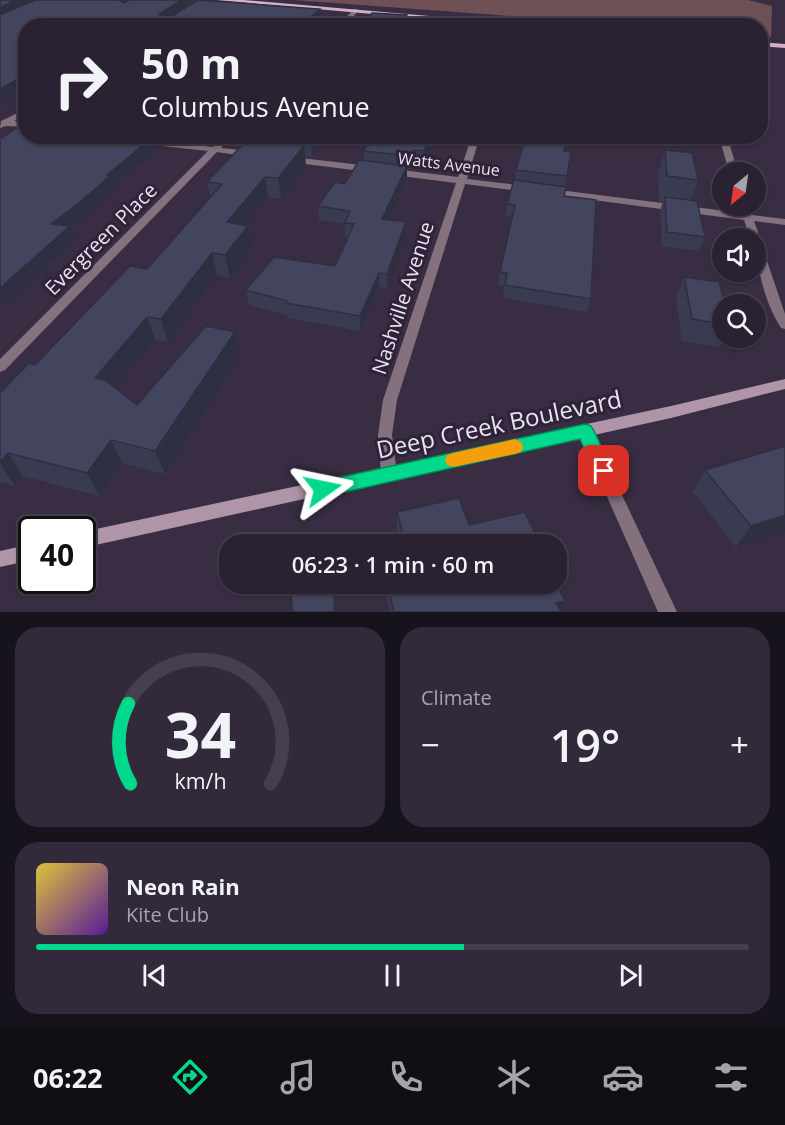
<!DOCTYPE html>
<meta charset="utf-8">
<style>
body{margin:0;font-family:"Open Sans",sans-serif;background:#322a3a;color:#f1f3f6;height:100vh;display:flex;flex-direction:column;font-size:22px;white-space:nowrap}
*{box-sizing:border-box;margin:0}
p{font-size:20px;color:#a5a4ac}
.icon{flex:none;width:33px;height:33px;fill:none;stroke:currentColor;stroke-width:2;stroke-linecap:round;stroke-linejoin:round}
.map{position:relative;height:612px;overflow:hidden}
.details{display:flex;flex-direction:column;gap:15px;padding:15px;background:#17131c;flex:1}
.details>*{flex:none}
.top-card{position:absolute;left:18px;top:18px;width:750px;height:126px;border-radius:24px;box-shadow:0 2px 4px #0004,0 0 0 2px #463f4d;background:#2a2232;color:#f1f3f6;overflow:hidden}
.needle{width:39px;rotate:209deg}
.buttons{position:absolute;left:712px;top:162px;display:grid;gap:12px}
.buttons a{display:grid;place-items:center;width:54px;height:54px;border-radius:50%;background:#2a2232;box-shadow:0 2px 4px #0004,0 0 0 2px #463f4d;font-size:30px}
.speed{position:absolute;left:18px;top:516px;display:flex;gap:12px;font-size:30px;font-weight:700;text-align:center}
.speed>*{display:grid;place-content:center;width:78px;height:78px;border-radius:50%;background:#2a2232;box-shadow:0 2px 4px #0004,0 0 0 2px #463f4d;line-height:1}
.speed .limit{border:3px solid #111;border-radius:9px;background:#fff;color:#111}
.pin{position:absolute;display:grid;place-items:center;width:51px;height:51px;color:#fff;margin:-26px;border-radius:12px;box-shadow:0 3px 9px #0006}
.me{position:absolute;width:66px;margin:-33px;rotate:78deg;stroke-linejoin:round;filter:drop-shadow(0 0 4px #0008)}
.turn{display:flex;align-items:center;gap:21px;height:126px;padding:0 24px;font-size:27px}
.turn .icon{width:78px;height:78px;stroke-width:2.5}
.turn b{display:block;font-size:42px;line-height:51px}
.big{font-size:45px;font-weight:600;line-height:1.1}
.details .card{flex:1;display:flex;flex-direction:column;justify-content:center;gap:9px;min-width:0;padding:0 21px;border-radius:24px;background:#322a3a}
.details .dial{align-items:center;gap:0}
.dial svg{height:156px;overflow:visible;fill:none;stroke:#463f4d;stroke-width:7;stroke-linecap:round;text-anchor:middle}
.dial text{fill:#f1f3f6;stroke:none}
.song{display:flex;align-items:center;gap:18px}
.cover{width:72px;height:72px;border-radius:9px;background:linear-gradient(135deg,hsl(50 70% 55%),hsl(270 70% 35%))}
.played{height:6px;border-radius:3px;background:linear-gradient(90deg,#00d98c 60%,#463f4d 60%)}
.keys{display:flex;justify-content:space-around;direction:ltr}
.heat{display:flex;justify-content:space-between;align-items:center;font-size:33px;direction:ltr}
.details .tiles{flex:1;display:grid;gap:15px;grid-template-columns:1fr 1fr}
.card:last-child{grid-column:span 2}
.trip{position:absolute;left:219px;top:534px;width:348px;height:60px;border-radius:24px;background:#2a2232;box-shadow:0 2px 4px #0004,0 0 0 2px #463f4d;font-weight:600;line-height:60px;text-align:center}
.tab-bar{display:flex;height:96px;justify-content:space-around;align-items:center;background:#110e14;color:#a5a4ac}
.tab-bar .icon{width:42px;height:42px}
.tab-bar .on{color:#00d98c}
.tab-bar b{font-size:27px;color:#f1f3f6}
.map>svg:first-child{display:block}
.green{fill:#6e5055}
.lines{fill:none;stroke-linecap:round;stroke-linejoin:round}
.street{fill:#83717d;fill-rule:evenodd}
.secondary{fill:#b094a7;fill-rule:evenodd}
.primary{fill:#d3afc8;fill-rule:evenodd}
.wall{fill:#393b50}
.shaded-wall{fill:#2e3041}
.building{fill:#42455d;stroke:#2e3041;stroke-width:1.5}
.route{fill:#00d98c;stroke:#008d5b;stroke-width:1.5}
.slow{fill:#f59e0b}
.labels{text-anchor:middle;stroke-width:6;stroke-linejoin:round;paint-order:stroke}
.far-street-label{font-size:16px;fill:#e9e2f0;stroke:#2e2338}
.street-label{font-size:20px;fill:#e9e2f0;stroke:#2e2338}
.near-street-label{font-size:24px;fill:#e9e2f0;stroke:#2e2338}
</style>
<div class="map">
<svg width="785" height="612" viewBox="0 0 785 612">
<rect width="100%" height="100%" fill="#382d42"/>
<path class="green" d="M293 0H748L772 6 771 37H761L760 26 632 25Z"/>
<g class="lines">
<path class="street" d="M354 9 359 10 345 26H338Z
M26 109V115L14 121 26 123V127L6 126 0 128 1 121Z
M223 136H232L221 148 251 151 255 154 251 157 217 152 5 370 0 372V359L208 151 143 144 140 143V139L213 147Z
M472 136H480L467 179 527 186 532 189 527 192 465 184 397 400 392 435 397 474 395 479 389 481 383 479 381 474 378 435 383 400 456 183 393 175 388 172 393 169 458 177Z
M719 136H727L738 172H729Z
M292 157 370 166 374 169 370 172 289 162V158Z
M551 189 742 213 739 206H749L752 215 785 219V225L754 221 760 238 758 240 761 243 785 314V329L781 328C765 303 756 268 756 238H750L744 220 548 194V190Z
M585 425 590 427 592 431 677 612H658L578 431 580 427Z"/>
<path class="secondary" d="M785 379V389L671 418 82 548V532L671 406Z
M32 544V560L0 567V551Z"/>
<path class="primary" d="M216 0H244L544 26H508Z
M760 42 785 44V48L760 46Z"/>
</g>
<path class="wall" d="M0 0 124 3 129 0H185L186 7 321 19 26 26V90H23L0 103Z
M26 125V136H172L169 139 158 137 160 146 114 186 115 189 86 215 70 228 75 240 0 309V139L18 127 22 128Z
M258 136H320V146L312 157 305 156 306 166 281 199 268 197 246 225 248 226 252 247 230 278 217 275 168 342 155 339 116 389 137 405 235 332 240 355 165 474 122 463 99 496 23 476 15 486 1 482 0 484V393L147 269 210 197 207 182 257 140V138Z
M436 136 423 165 414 163 411 170 407 169V179L388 220 406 236 387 288 379 287 360 331 288 318V315L249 305 246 290 335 266 348 238 345 237V224L319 220 318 206 345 184 364 160V151Z
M665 150 698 180 691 200 705 237 699 251 662 246 660 211 663 201H659L658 173Z
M564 151 567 176 564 196 591 299 587 312 503 298 504 286 498 285 500 272 512 217 505 216 507 204 515 180 516 170Z
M684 277 723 304V338H724L719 347 682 341 676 298Z
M785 446V531L736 547 693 492 705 470Z
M397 512 469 525 540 544H400L397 532Z
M383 584H556L560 612H390Z"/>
<path class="shaded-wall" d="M16 0H40L0 18V7Z
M182 0H185L186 8 161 24 159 14Z
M320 9 321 19 313 26H300Z
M407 15 406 25 399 26Z
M18 79 23 90 0 103V89Z
M154 136H158L160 146 114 186 115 189 86 215 70 228 75 240 0 309V288L51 224 107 175Z
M317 136H320V146L312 157 311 144Z
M431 136H436L423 165 424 151Z
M304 146 306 166 281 199 278 178Z
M414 150V163L411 170V156Z
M407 166V179L382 233V219Z
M265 177 268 197 231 244 227 222Z
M406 222V236L387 288V274Z
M248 226 252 247 230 278 225 255Z
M212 253 217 275 168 342 161 319Z
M379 273V287L360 331V316Z
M147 317 155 339 106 401 95 378Z
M235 332 240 355 165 474 155 451Z
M111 440 122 463 99 496 87 473Z
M8 453 23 476 15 486 0 464V462Z
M785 515V531L736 547 751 526Z
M565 601 560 612 556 603Z"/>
<path class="building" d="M0 0H16L0 7Z
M35 0H119L124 3 129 0H182L159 14 160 18H169L198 0 320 9 300 26H26V80L18 79 0 89V15Z
M372 13 407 15 399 26H360Z
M26 125V136H154L107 175 110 176 80 202 51 224 70 226 0 288V139L18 127 22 128Z
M258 136H317L311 144 257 138Z
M372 136H431L424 151 414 150 411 156 364 151Z
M526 136H566L564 151 571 152 567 176 516 170Z
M248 139 304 146 278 178 265 177 227 222 248 226 225 255 212 253 161 319 147 317 95 378 105 380 137 405 206 326 235 332 155 451 111 440 87 473 8 453 0 462V393L29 363 35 365 130 266 147 269 222 184 207 182Z
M665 150 692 153 698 180 667 176Z
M359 160 407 166 382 219 406 222 387 274 379 273 360 316 286 303 287 301 246 290 274 257 335 266 354 224 345 223 350 211 318 206 335 182 345 184Z
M514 180 566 187 564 196 596 200 591 299 505 285 507 273 500 272 515 205 507 204Z
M665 197 697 201 705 237 667 232Z
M684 277 719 282 725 304H723V324L692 319Z
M785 446V515L751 526 705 470Z
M459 498 469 525 525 512 540 544H406L397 512Z
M556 582 565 601 556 603 561 612H394L387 584H556Z
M291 584H333L335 612H292Z"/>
<path class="route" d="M585 424 591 426 594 431 613 471 610 477 604 479 597 477 580 439 323 497 317 494 314 489 317 483 323 481Z"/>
<path class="slow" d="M515 439 521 442 523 447 521 452 515 454 453 467 447 465 445 460 447 455 453 453Z"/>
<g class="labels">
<g class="far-street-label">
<text transform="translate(449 164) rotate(7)" y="6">Watts Avenue</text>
</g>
<g class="street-label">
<text transform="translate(101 239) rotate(-45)" y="7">Evergreen Place</text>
<text transform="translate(403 298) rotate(-72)" y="7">Nashville Avenue</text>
</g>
<g class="near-street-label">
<text transform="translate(499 425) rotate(-12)" y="8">Deep Creek Boulevard</text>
</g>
</g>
</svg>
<div class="buttons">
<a><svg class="needle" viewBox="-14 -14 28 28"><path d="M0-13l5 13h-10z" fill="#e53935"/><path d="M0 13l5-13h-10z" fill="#a5a4ac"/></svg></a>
<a><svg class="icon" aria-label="sound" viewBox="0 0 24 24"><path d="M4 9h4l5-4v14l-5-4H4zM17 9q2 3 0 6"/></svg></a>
<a><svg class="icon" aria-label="search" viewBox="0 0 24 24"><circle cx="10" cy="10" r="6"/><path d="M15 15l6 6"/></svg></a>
</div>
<div class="speed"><div class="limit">40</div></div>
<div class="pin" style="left:604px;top:471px;background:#d93025"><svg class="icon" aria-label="arrive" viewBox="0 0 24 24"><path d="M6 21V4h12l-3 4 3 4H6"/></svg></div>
<svg class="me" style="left:323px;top:489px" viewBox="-20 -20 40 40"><path d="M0-17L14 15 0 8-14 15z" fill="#00d98c" stroke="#fff" stroke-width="4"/></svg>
<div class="trip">06:23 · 1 min · 60 m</div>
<div class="top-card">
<div class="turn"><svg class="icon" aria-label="right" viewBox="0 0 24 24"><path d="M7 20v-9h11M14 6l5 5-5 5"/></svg><div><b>50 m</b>Columbus Avenue</div></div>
</div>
</div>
<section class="details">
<div class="tiles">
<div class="card dial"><svg viewBox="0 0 100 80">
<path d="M14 69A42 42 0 1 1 86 69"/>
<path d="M14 69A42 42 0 0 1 13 28" stroke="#00d98c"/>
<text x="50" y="56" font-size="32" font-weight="700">34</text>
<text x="50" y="72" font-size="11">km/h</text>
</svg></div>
<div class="card"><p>Climate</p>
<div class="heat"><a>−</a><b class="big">19°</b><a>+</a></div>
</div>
<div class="card">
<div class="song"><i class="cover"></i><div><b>Neon Rain</b><p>Kite Club</p></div></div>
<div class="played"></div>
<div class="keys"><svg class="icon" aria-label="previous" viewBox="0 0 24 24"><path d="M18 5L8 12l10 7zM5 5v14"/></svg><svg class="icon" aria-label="pause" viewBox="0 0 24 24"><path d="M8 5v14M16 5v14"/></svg><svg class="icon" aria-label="next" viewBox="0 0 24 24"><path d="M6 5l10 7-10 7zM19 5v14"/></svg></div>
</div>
</div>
</section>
<nav class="tab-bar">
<b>06:22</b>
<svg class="icon on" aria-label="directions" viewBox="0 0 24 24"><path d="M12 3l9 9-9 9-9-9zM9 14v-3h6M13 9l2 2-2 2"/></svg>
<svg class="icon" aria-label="music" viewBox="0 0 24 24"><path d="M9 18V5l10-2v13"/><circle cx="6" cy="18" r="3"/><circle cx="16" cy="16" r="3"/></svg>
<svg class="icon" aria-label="phone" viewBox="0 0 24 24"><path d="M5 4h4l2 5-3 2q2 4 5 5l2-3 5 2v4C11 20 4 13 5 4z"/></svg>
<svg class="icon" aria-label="climate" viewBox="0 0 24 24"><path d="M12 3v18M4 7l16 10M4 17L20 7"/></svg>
<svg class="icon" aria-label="car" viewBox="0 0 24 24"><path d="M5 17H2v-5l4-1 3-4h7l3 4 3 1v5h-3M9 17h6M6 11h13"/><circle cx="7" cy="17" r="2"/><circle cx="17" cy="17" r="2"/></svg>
<svg class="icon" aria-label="filters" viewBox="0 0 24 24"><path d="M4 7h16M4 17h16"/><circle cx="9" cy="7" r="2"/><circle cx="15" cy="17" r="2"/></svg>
</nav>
